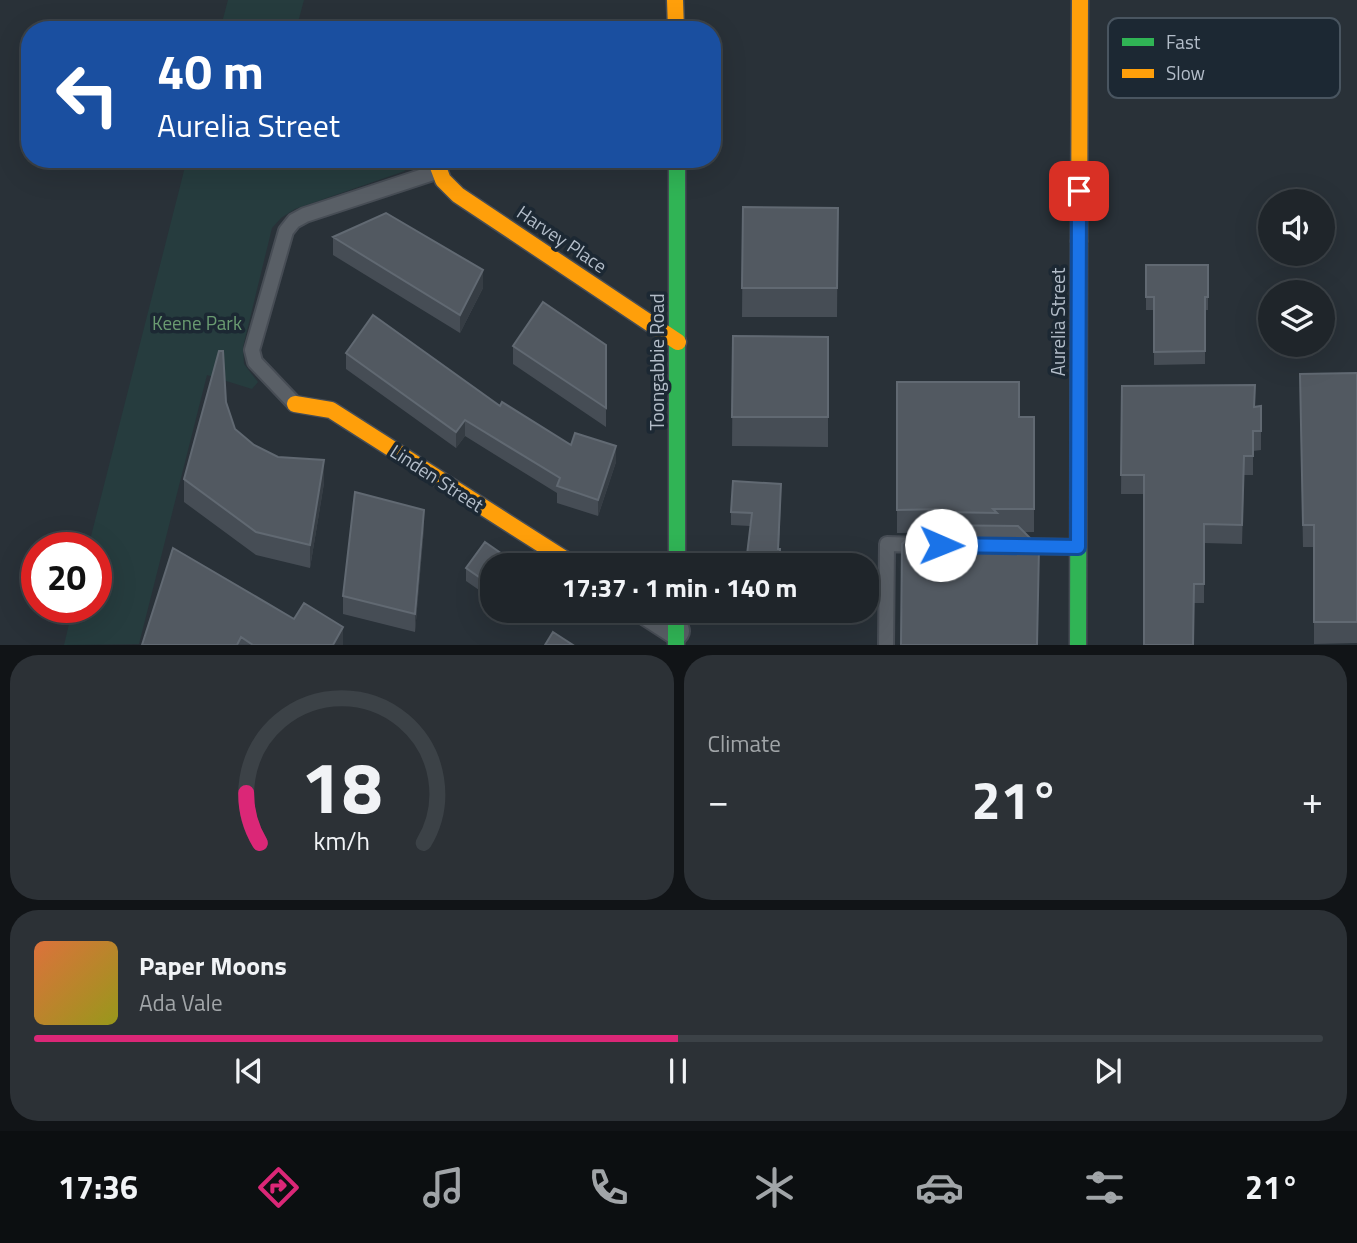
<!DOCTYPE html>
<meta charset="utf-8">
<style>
body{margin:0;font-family:"Titillium Web",sans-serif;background:#2c3136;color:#f1f3f6;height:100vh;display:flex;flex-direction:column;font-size:26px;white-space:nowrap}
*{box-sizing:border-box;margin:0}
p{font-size:23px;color:#a1a5a8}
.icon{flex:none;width:38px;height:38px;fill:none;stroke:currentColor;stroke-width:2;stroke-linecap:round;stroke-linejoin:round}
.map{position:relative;height:645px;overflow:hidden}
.details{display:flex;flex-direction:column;gap:10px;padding:10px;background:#111417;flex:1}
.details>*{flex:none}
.guide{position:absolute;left:21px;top:21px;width:700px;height:147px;border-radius:28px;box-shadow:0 7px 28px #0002,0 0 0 2px #3c4247;background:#1a4fa0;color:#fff;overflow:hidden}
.tools{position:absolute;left:1258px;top:189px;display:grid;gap:14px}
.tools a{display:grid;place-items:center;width:77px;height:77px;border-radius:50%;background:#1f252a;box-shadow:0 7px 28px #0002,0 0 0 2px #3c4247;font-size:35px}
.speed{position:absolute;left:21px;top:532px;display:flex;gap:14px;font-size:35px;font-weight:700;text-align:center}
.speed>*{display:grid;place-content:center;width:91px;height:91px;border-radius:50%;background:#1f252a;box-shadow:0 7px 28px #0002,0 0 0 2px #3c4247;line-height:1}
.speed .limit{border:10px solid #d22;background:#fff;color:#111}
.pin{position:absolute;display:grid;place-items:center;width:60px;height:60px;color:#fff;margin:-30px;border-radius:14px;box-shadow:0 4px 10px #0006}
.me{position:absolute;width:77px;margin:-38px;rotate:91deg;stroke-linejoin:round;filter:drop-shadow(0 0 5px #0008)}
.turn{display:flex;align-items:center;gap:24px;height:147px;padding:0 21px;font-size:32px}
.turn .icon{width:91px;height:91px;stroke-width:2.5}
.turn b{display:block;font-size:49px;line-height:60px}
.big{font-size:52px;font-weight:700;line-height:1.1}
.details .tile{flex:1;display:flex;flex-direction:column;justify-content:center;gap:10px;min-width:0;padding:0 24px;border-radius:28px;background:#2c3136}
.details .dial{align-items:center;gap:0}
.dial svg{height:182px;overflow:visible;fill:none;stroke:#3c4247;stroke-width:7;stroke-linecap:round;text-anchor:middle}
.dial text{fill:#f1f3f6;stroke:none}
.song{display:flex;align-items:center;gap:21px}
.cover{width:84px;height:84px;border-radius:10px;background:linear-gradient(135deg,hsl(20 70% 55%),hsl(60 70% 35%))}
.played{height:7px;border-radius:4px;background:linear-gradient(90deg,#db2777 50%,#3c4247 50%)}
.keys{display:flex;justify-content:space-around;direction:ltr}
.heat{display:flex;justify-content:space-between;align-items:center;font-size:38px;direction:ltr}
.details .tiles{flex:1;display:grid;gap:10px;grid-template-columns:1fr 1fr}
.tile:last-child{grid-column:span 2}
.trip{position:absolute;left:480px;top:553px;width:399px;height:70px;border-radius:28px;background:#1f252a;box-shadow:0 7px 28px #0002,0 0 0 2px #3c4247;font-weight:700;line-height:70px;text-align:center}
.menu{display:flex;height:112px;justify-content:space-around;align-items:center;background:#0c0f11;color:#a1a5a8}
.menu .icon{width:49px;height:49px}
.menu .selected{color:#db2777}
.menu b{font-size:32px;color:#f1f3f6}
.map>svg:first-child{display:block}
.green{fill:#263c3e}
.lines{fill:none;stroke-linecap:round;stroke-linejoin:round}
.lane-casing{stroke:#474d55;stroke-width:18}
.street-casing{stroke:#474d55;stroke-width:30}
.fast-casing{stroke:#474d55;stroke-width:19}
.slow-casing{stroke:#474d55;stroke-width:19}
.lane{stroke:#595f66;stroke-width:14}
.street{stroke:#595f66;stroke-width:26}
.fast{stroke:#30b455;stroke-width:16}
.slow{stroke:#ff9f0a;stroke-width:16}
.wall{fill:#464d55}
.shaded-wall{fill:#363d44}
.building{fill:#525961;stroke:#616972;stroke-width:2}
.route-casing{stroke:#114b97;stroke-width:18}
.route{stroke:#1a73e8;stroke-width:12}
.labels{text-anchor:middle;stroke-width:7;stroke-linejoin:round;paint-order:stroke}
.street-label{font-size:19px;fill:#b3bdc9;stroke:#1c2833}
.park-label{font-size:19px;fill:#6a9b71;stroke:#1c2833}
.key{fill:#1c2833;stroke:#495560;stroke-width:2}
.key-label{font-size:19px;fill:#b3bdc9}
</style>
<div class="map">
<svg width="1357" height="645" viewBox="0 0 1357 645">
<rect width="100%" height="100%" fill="#293138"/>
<path class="green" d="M228 0H304L296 30H220Z
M187 159H263L261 169 402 160 405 171 295 209 281 218 272 228 243 347 244 364 258 382 252 389 207 375 139 644 64 645 73 607H96V548H88Z"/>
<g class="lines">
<defs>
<path id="lane" d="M293 402 255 362 252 350 286 231 294 221 305 215 436 172
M1019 546 1076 547
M886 645 887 544 919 545"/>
<path id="street" d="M645 611 676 631"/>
<path id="fast" d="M677 159V565
M676 611V645
M1078 645 1079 241"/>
<path id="slow" d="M675 0 676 30
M435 159 443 180 458 195 678 342
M1079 241 1080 0
M295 404 331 410 574 565"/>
</defs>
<use href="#lane" class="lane-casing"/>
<use href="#street" class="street-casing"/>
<use href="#fast" class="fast-casing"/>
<use href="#slow" class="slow-casing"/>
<use href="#lane" class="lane"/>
<use href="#street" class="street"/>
<use href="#fast" class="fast"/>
<use href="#slow" class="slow"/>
</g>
<path class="wall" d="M743 207 838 208 837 317H742Z
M333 237 483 288 460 333 333 255Z
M1146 265H1208V310H1205V364L1154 365V310H1146Z
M733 336 828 337V447L732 446Z
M606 345V427L513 364V346Z
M346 353 500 406 571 445 616 462 598 516 557 503V493L465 436 456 448 346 369Z
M1357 373V643L1314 644V547H1303L1300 396Z
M897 382 1019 417H1034V532L897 533Z
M1122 386 1254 407 1261 406V450L1253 451V475H1244L1242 544 1204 543V603H1194L1144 494H1121Z
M226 402 235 429 254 445 324 483 310 568 256 555 184 502V479Z
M781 497 779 549 750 526 731 525V512Z
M424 528 415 632 343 614V596Z
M492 565V599L466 581V568Z
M508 611H529L522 621Z
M294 619 343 645H142Z"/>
<path class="shaded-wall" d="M483 270V288L460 333V315Z
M465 420V436L456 448V432Z
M616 446V462L598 516V500Z
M324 460V483L310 568V545Z
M424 510V528L415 632V614Z
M522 611H529L522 621Z
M343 627V645H333Z"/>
<path class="building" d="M743 207 838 208 837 288H742Z
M386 213 483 270 460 315 333 237Z
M1146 265H1208V297H1205V351L1154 352V297H1146Z
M543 302 606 345V408L513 346Z
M373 315 500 406 502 402 571 445 575 433 616 446 598 500 557 486 560 478 465 420 456 432 346 353Z
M733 336 828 337V417H732Z
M219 351H223L226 402 235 429 254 445 278 457 324 460 310 545 256 532 184 479Z
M1357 373V622H1314V525H1303L1300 374Z
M897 382H1019V417H1034V509H993L997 513 942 512 945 509 897 510Z
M1255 385 1254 407 1261 406V431H1253V456H1244L1242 525 1204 524V584H1194L1193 645H1144V475H1121L1122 386Z
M733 481 781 484 778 549H780L779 565H732V562L746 563 752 513 731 512Z
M355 492 424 510 415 614 343 596Z
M922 525 1018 526 1039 547 1037 645H901L902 544Z
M485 542 518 565H492V586L466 568Z
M173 548 294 619 304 603 343 627 333 645H253L241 637 237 645H142Z
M553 632 573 645H545Z"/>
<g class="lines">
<defs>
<path id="route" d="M941 545 1078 547 1079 191"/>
</defs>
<use href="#route" class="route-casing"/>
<use href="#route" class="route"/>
</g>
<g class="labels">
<g class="street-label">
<text transform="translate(562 239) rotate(34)" y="7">Harvey Place</text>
<text transform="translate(1058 322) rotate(-90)" y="7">Aurelia Street</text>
<text transform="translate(657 362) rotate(-90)" y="7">Toongabbie Road</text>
<text transform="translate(437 478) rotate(33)" y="7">Linden Street</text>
</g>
<g class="park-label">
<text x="197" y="330">Keene Park</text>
</g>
</g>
<rect x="1108" y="18" width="232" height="80" rx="10" class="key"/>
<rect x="1122" y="38" width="32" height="8" fill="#30b455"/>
<rect x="1122" y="69" width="32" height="9" fill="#ff9f0a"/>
<g class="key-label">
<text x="1166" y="49">Fast</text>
<text x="1166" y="80">Slow</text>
</g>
</svg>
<div class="tools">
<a><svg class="icon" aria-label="sound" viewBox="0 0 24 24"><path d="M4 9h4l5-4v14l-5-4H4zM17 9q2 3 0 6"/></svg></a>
<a><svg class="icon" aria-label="layers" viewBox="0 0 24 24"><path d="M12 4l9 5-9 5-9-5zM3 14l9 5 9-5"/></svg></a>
</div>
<div class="speed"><div class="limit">20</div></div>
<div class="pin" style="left:1079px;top:191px;background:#d93025"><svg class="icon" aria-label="arrive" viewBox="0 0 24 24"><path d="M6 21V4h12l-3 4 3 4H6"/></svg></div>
<svg class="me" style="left:941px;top:545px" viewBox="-20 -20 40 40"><circle r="19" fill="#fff"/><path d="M0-13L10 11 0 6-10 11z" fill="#1a73e8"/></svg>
<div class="trip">17:37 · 1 min · 140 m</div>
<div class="guide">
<div class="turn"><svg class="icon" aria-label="left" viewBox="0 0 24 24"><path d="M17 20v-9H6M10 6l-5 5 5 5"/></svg><div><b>40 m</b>Aurelia Street</div></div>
</div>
</div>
<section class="details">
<div class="tiles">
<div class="tile dial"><svg viewBox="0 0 100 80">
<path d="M14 69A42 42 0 1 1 86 69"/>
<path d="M14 69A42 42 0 0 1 8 47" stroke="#db2777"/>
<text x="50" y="56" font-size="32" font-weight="700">18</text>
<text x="50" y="72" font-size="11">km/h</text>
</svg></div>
<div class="tile"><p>Climate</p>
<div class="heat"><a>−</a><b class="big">21°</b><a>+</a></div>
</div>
<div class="tile">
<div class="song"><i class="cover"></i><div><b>Paper Moons</b><p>Ada Vale</p></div></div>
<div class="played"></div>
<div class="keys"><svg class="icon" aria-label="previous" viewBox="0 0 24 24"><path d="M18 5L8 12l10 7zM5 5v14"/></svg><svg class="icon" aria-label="pause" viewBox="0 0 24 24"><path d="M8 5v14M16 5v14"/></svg><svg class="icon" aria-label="next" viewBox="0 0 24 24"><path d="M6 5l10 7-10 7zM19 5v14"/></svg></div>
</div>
</div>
</section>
<nav class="menu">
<b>17:36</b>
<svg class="icon selected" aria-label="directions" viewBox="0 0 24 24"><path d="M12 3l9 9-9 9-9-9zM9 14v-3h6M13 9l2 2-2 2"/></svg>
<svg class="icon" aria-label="music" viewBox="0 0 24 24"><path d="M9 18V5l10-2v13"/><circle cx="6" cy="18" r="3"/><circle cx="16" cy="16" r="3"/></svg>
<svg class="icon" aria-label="phone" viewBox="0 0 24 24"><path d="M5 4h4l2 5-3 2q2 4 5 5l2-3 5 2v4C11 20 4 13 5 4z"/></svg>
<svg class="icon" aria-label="climate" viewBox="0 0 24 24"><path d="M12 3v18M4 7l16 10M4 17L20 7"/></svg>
<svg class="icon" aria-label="car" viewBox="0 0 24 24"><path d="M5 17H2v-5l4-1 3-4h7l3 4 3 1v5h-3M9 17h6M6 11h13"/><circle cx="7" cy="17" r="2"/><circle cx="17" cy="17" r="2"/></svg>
<svg class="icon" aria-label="filters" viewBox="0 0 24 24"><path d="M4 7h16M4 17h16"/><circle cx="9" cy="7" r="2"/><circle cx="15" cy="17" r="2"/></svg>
<b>21°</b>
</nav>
